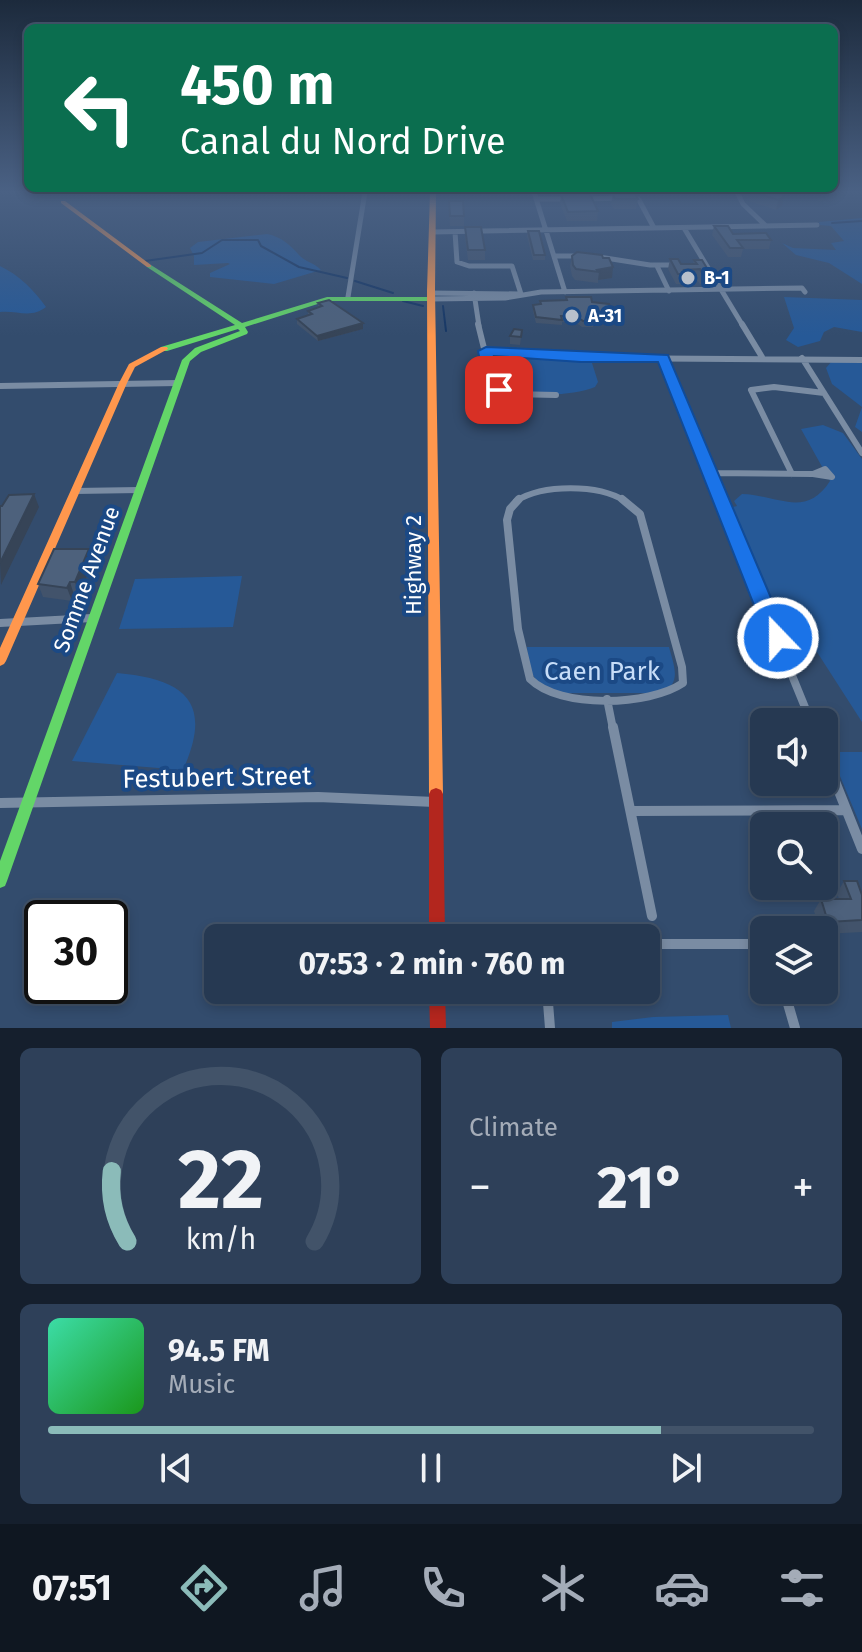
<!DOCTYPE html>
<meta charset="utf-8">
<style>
body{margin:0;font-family:"Fira Sans",sans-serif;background:#2e4059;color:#f1f3f6;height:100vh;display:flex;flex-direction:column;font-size:30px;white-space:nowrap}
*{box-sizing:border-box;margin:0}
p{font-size:26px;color:#a4acb8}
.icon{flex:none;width:44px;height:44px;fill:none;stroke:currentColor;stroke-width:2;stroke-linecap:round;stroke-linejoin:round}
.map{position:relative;height:1028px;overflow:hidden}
.panel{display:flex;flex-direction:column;gap:20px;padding:20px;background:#151f2d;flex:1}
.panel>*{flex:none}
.hud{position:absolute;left:24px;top:24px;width:814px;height:168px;border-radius:12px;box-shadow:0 4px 12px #0003,0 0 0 2px #425369;background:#0b6e4f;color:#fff;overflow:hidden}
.buttons{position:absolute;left:750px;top:708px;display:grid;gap:16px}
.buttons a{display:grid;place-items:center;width:88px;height:88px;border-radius:12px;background:#263952;box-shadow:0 4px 12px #0003,0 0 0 2px #425369;font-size:40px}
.speed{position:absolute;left:24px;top:900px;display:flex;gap:16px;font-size:40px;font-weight:700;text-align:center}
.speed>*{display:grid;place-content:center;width:104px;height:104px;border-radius:50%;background:#263952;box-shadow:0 4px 12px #0003,0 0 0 2px #425369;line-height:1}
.speed .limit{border:4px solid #111;border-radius:12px;background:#fff;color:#111}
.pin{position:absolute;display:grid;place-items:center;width:68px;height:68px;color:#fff;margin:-34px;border-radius:16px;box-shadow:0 4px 12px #0006}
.me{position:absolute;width:88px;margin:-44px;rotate:338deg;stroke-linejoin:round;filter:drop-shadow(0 0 6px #0008)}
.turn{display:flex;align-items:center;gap:28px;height:168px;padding:0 24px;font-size:36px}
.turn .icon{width:104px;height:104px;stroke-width:2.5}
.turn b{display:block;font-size:56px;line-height:68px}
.big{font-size:60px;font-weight:700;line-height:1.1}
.panel .card{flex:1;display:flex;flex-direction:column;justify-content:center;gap:12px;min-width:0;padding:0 28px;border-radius:12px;background:#2e4059}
.panel .dial{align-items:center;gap:0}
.dial svg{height:208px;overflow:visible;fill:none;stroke:#425369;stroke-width:7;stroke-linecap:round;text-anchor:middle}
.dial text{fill:#f1f3f6;stroke:none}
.song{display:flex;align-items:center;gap:24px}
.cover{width:96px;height:96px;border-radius:12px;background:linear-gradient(135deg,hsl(160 70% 55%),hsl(120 70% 35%))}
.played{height:8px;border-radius:4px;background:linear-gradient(90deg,#8bbbb9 80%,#425369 80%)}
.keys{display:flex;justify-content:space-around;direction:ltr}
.heat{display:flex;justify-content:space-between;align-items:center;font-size:44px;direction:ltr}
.panel .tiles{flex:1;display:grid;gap:20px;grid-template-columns:1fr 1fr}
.card:last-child{grid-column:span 2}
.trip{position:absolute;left:204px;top:924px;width:456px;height:80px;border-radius:12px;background:#263952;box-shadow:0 4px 12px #0003,0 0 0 2px #425369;font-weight:700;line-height:80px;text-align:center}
.tabs{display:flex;height:128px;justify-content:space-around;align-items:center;background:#0f1721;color:#a4acb8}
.tabs .icon{width:56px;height:56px}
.tabs .on{color:#8bbbb9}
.tabs b{font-size:36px;color:#f1f3f6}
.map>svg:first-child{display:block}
.green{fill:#265997}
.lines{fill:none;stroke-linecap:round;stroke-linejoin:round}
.stream{stroke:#153664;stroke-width:2}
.street-far3{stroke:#7a8ca3;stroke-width:5}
.street-far2{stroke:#7a8ca3;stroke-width:6}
.street-far1{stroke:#7a8ca3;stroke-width:8}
.street{stroke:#7a8ca3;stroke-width:10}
.fast{fill:#63d668;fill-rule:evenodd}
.slow{fill:#ff974d;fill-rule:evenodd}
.jam{fill:#b3261e;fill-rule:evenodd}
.wall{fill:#42536b}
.shaded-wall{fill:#364457}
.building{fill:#4d617c;stroke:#364457;stroke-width:2}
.route{fill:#1a73e8;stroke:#114b97;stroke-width:2}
.poi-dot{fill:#b8c0cc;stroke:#1b4985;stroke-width:3}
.labels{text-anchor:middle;stroke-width:8;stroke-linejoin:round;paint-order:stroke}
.far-poi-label{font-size:18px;font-weight:bold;fill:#fff;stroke:#1b4985;text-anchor:start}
.street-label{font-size:22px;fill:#fff;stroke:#1b4985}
.near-park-label{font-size:26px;fill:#c7ddf8;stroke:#1b4985}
.near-street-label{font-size:26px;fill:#fff;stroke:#1b4985}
</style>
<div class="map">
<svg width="862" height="1028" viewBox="0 0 862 1028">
<rect width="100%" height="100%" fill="#334c6d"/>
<path class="green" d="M862 218V284L829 263 796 255 782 243 793 248 836 250 831 243 844 241 831 226 820 225 819 222Z
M267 234C282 237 290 245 299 255 305 262 315 263 321 270L274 284 210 277V273L230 264 228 263 194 265V256L190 248 198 242Z
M0 266C19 275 34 290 46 307 31 319 17 310 0 312Z
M784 297 862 300V332L834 327 824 332 820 341 798 347 786 340 794 328Z
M497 354 587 360 592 363 598 382 595 387C569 397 521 398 496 383L491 358Z
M832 361 862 362V432L855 427 862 407 832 384 826 368Z
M823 425 843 433 862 459V722L817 652 792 645 733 507 737 506 734 501 742 494C777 495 806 519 830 481L801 429Z
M242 576 233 627 119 629 135 579Z
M527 647H669C674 666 683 685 659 693H557C532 685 529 670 527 647Z
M117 673C184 679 214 701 183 770L72 761Z
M830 752H862V829Z
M728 1015 731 1028H612V1022L653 1017Z"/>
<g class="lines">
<path class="stream" d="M832 223 862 221
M145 261 202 253 222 240H258L261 246 299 267 347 278
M355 281 393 293
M403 301 423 306
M443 306 446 331"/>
<path class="street-far3" d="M534 192 565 292
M625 192 639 200 654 228
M737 192 743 204 766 226
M536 199H569
M585 199 621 198
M684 228 743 326
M432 232 817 225
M455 232 457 262 469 266H512L521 294
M554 256H581
M593 256 650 265H676
M657 266 669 291
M431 293 519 294
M474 293 479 326
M348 297 365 192
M431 299 505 298 541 292 802 288 805 292"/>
<path class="street-far2" d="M478 324 493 385 511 394 556 395
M742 324 762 357
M486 351 592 358 862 360
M663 358 721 501
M802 358 862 453
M0 386 178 383
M825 469 832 477 813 474Z
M711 473 813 474
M792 474 751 390 774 387 824 393
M75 491 139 490
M516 501C543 484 598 484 625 501"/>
<path class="street-far1" d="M519 499 510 509 507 520 518 629 530 679C560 709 649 706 683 683L682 667 640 514 622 499
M720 499 811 722
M0 623 92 618
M607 699 613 729"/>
<path class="street" d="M613 727 652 916
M824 754 862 849
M0 803 318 797 435 802
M631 811 846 810
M646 944H749L764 950
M547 990 550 1028
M784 990 795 1028"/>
<path class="fast" d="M147 265H151L242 323 327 297H431L435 299 431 301H327L245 327 248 332 247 334 201 352 190 361 7 881 5 886 0 888V861L182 360 195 348 240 331 238 329 167 351H161V347L235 325 147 267Z"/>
<path class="slow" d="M430 192H436L435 291 443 794 441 798 436 800 431 798 429 794 427 291Z
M61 201H65L151 265V267H147L61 203Z
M161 347H167L168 349 135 367 127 383 6 661 4 664 0 666V648L119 383 129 364Z"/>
<path class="jam" d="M436 788 441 790 443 794 445 938H429V794L431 790Z
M429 990H445L446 1028H430Z"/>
</g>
<path class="wall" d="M751 192H780L782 206 776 210 749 201Z
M613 194 638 199 636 209H614L611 204Z
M561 195 598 211 597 221H567L560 204Z
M449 201 464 216V226H450Z
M714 226 733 234 771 240 769 249H743L741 257H728L712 235Z
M465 227 485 250V260H468L465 237Z
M528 231 545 255V260H533L527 236Z
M572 256 612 278 598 280V283L575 280 572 276 570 266Z
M670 259 681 264H693L694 260 710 273 708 284H700L697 280H684V284H676L668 269Z
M566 297 592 302 614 316 613 322H593V327H582L575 322H562V325L536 323 533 311V305L539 304 540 301 566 300Z
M318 303 363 329 318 341 297 324V319L308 315V311L318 308Z
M522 330 520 345 510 344V336Z
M89 549 93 562 79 595H74L72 601 43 597 38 584Z
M764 736V753L761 744Z
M844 881 862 895V932L824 934V930H820L814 911 821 899H839L837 893Z"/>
<path class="shaded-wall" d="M784 197 782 206 776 210 778 200Z
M613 267 612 278 598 280 599 272 597 270Z
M363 323V329L318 341 317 336Z
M34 494 39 507 1 585 0 563Z
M89 549 93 562 79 595 75 582Z
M70 582 74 595 72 601 67 588Z"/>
<path class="building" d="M754 192H780L784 197 778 200Z
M590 194 598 211 568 212 561 195Z
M613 194H635L638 199H615Z
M449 201H463L464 216H450Z
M714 226H728L733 234 766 233 771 240H737L743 248H730Z
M465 227H481L485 250H468Z
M528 231H539L545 255H534Z
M577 252 602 255 603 258H609L613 267 597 270 599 272 576 269 573 265 572 256Z
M670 259H678L681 264H697L694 260H702L710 273H702L700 269 684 270 686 274H678Z
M566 297H591L592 302 609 304 614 316H592L593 321H583L576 316H561L562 320 536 317 533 305 541 304 540 301 567 300Z
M329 300 363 323 317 336 297 319 312 314 308 311 322 306 318 303Z
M514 329 522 330 521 337 510 336Z
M34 494 0 563V506H2L9 495Z
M54 549H89L75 582H70L67 588 38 584Z
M844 881H857L862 895V920L828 922 821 899H851Z"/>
<linearGradient id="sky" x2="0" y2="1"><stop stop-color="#1c2a3c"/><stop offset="0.57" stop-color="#4a6184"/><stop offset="1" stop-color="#4a6184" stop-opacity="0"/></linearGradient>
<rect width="862" height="336" fill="url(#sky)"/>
<path class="route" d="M486 347 668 355 788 638 785 644H770L767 638 658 362H581L494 356 499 381 507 390 499 394 484 383 478 351Z"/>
<g class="poi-dot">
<circle cx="688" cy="278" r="8"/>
<circle cx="572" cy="316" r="8"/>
</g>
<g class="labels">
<g class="far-poi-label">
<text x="704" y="284">B-1</text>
<text x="588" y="322">A-31</text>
</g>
<g class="street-label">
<text transform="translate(413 565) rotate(-90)" y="8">Highway 2</text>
<text transform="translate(86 579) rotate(-70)" y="8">Somme Avenue</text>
</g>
<g class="near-park-label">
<text x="602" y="680">Caen Park</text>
</g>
<g class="near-street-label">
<text transform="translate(217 777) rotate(-1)" y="9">Festubert Street</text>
</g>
</g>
</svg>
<div class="buttons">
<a><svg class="icon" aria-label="sound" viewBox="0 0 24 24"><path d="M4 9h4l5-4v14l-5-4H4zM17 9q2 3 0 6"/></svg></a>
<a><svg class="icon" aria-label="search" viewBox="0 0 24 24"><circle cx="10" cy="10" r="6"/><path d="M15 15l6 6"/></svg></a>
<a><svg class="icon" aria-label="layers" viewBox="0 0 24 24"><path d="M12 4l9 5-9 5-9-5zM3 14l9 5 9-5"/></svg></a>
</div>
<div class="speed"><div class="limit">30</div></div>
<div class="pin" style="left:499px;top:390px;background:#d93025"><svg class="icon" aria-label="arrive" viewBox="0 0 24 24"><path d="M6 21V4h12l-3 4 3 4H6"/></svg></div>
<svg class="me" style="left:778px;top:638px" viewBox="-20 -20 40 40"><circle r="17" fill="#1a73e8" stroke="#fff" stroke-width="3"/><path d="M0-11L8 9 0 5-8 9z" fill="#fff"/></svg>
<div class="trip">07:53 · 2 min · 760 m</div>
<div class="hud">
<div class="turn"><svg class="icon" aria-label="left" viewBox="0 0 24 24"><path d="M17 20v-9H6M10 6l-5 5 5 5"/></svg><div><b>450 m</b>Canal du Nord Drive</div></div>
</div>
</div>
<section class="panel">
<div class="tiles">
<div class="card dial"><svg viewBox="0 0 100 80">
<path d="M14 69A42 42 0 1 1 86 69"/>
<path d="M14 69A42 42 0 0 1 8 42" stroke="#8bbbb9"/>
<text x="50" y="56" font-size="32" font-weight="700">22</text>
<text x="50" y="72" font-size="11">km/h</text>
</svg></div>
<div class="card"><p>Climate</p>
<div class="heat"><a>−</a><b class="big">21°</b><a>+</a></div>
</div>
<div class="card">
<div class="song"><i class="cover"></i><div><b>94.5 FM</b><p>Music</p></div></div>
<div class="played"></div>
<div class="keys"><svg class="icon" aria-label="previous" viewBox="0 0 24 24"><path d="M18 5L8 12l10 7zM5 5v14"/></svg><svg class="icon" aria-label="pause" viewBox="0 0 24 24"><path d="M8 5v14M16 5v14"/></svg><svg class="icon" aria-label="next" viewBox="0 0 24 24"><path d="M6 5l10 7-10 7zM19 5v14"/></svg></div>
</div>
</div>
</section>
<nav class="tabs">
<b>07:51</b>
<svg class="icon on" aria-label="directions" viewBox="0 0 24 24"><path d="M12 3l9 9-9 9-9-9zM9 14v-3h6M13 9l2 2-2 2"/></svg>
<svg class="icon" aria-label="music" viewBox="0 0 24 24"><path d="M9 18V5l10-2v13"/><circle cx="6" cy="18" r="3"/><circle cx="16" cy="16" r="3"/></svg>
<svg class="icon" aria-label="phone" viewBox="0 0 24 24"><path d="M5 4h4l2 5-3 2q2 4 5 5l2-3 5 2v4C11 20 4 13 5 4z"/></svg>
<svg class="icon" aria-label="climate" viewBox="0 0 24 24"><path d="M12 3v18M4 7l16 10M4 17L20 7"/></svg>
<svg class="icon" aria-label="car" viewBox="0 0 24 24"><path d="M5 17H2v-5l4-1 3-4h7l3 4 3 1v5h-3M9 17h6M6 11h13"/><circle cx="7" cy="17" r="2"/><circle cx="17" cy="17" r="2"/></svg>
<svg class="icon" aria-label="filters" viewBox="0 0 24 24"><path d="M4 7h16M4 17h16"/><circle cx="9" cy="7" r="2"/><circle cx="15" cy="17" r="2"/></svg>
</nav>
